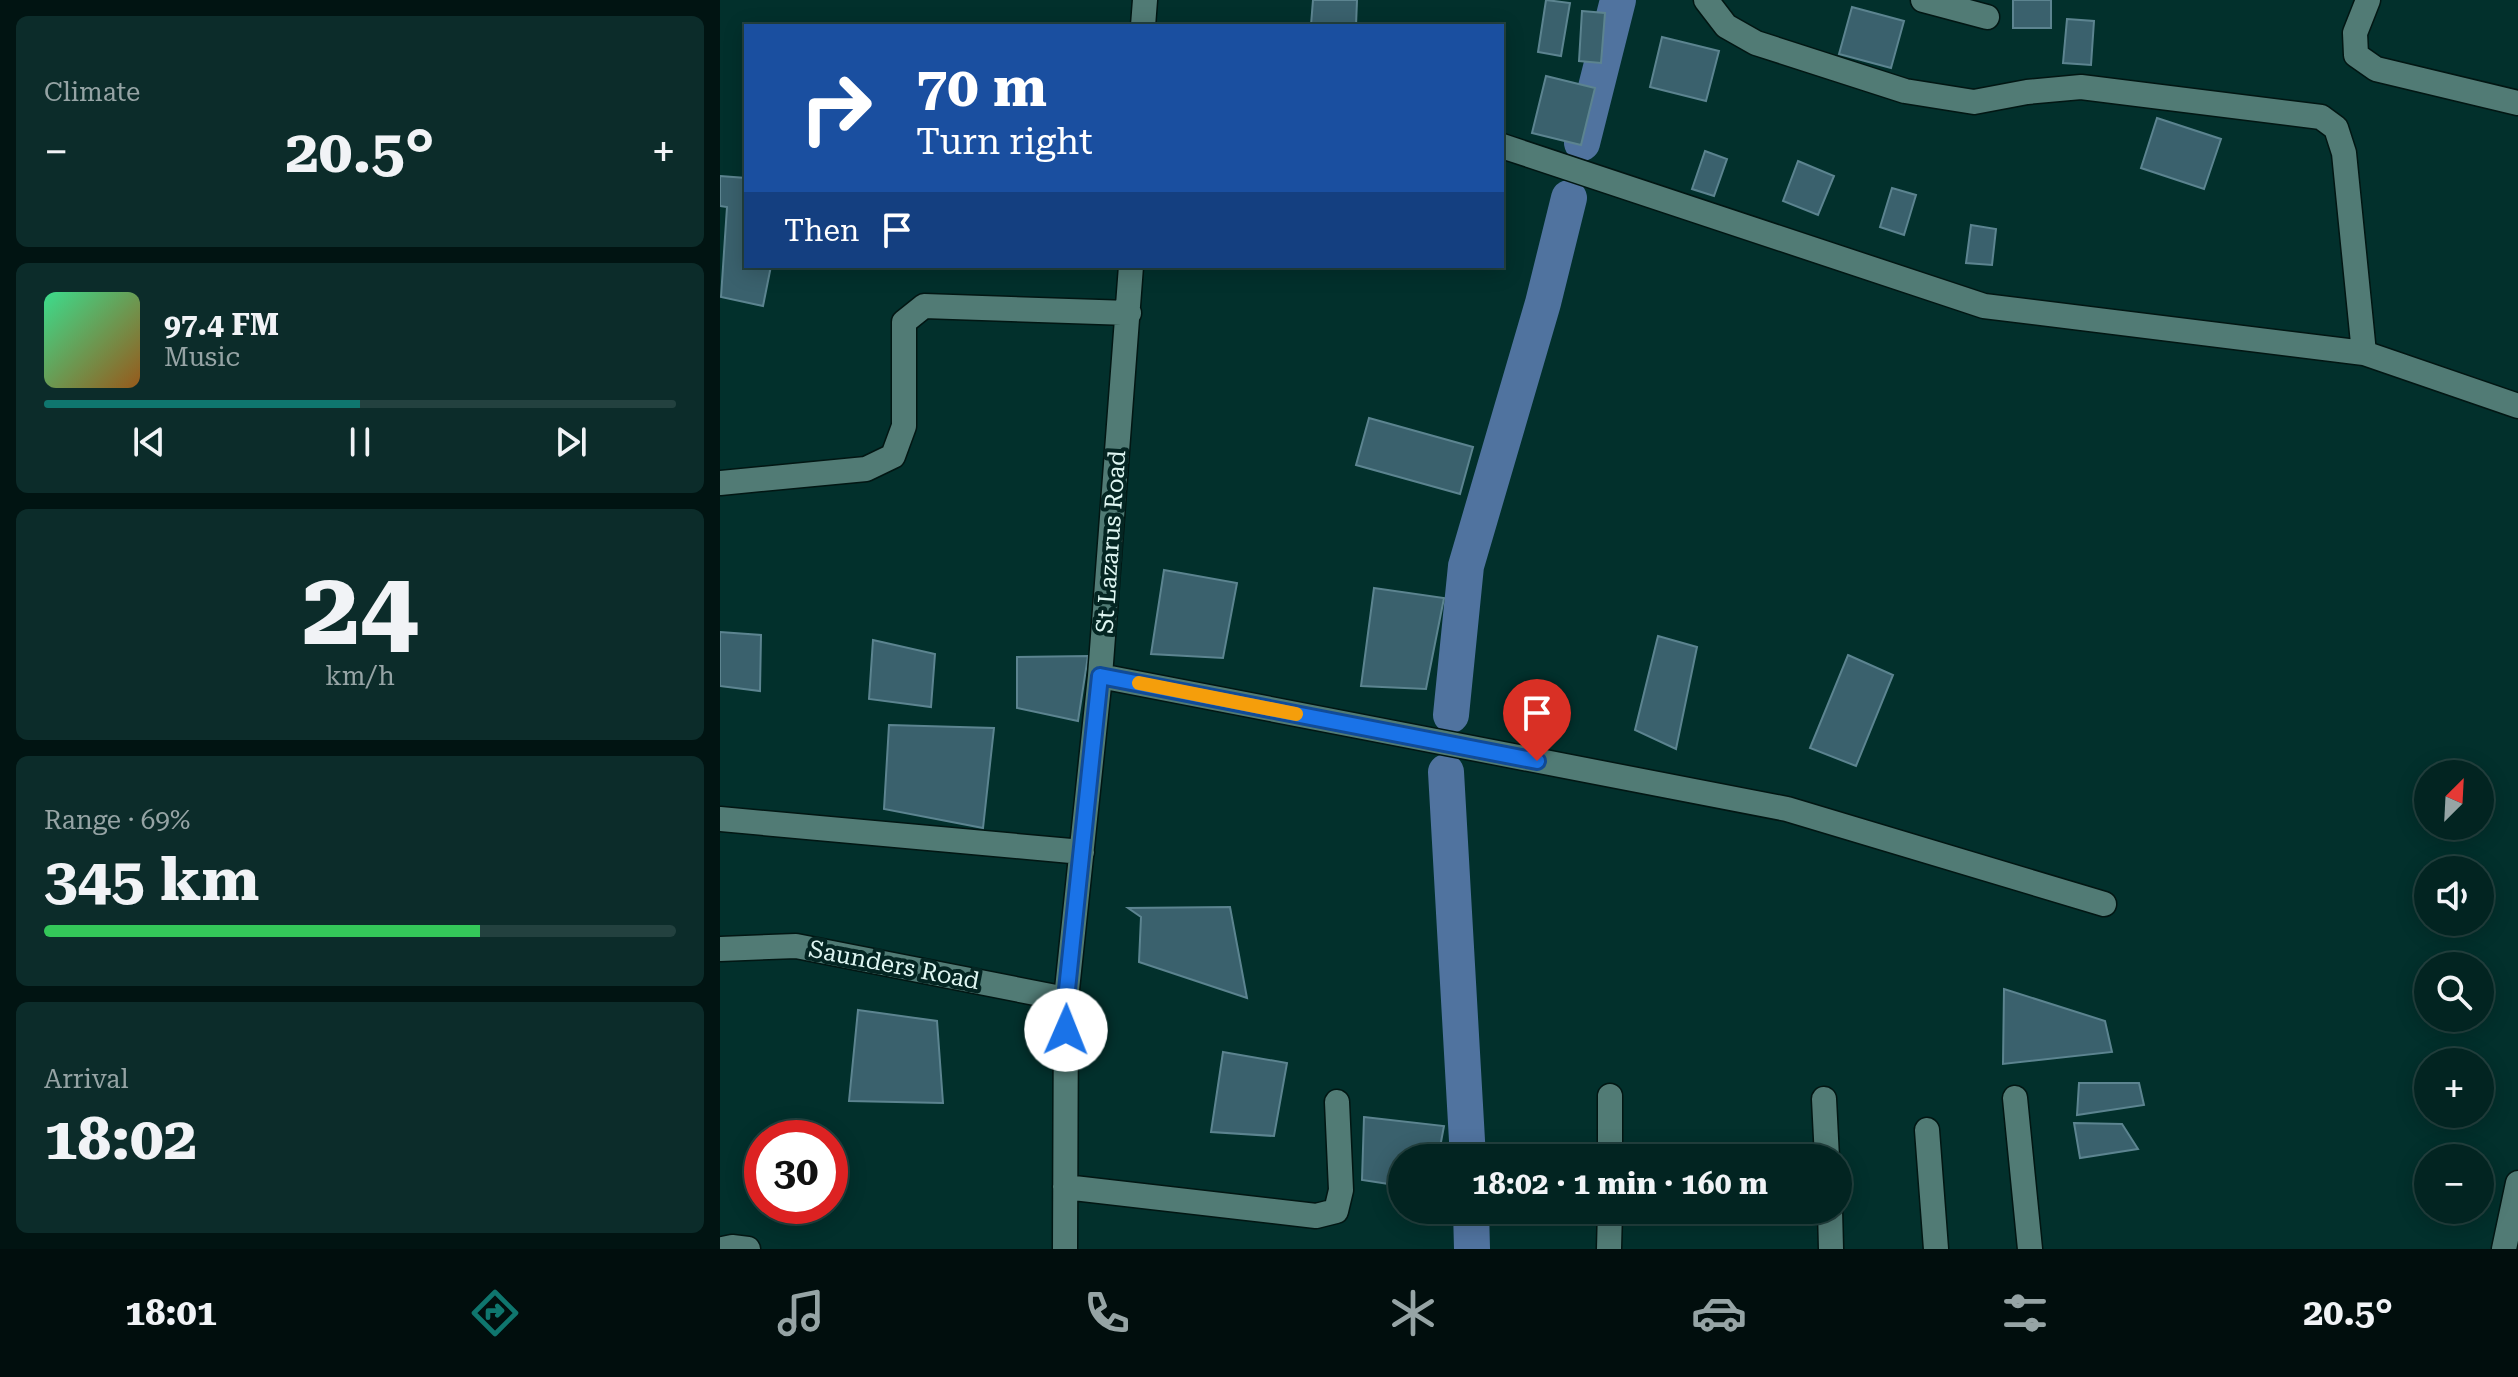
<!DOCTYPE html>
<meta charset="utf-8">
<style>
body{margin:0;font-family:"Roboto Serif",serif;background:#0c2c2a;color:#f1f3f6;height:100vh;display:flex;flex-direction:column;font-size:30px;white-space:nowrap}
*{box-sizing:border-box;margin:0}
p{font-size:26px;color:#96a4a5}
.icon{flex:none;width:44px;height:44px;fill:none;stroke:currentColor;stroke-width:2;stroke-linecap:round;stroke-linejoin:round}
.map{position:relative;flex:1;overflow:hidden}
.panel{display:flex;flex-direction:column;gap:16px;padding:16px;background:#011412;width:720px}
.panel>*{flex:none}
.guide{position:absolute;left:24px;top:24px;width:760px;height:244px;border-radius:0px;box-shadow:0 4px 20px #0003,0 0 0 2px #23413f;background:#1a4fa0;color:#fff;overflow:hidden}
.needle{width:52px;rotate:24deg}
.buttons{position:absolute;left:1694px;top:760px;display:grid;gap:16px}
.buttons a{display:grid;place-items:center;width:80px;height:80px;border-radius:50%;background:#022421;box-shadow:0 4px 20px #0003,0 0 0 2px #23413f;font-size:40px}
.speed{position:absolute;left:24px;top:1120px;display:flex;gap:16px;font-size:40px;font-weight:700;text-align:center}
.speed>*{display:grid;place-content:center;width:104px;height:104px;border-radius:50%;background:#022421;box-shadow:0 4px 20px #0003,0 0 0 2px #23413f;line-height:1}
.speed .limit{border:12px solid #d22;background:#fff;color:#111}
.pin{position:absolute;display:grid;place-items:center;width:68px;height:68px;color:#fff;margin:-82px -34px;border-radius:50% 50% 50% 0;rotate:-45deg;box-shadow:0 0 8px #0007}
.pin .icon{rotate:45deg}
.me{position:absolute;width:88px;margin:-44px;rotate:1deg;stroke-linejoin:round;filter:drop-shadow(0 0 6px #0008)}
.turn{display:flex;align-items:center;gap:28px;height:168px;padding:0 40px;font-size:36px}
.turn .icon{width:104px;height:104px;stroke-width:2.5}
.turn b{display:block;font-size:56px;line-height:68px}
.then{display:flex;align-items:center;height:76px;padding:0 40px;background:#0003;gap:16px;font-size:30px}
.big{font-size:60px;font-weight:700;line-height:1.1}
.panel .widget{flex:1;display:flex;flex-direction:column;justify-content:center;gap:12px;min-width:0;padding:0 28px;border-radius:12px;background:#0c2c2a}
.panel .dial{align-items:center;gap:0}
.dial b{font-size:104px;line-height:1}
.song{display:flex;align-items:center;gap:24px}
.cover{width:96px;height:96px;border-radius:12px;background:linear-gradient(135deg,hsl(150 70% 55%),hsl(30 70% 35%))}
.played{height:8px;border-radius:4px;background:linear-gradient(90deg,#0f766e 50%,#23413f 50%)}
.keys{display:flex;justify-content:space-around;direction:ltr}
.heat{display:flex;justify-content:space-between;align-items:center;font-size:44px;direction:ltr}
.charge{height:12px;border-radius:6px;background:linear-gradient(90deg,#34c759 69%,#23413f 0)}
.trip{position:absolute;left:668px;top:1144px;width:464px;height:80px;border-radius:40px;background:#022421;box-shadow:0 4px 20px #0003,0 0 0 2px #23413f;font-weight:700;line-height:80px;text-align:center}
.menu{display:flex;height:128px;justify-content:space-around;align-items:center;background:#010e0d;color:#96a4a5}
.menu .icon{width:56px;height:56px}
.menu .current{color:#0f766e}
.menu b{font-size:36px;color:#f1f3f6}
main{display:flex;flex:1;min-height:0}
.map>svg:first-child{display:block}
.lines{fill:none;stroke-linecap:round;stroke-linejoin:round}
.canal{stroke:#50739f;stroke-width:36}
.building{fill:#3a616d;stroke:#5c8490;stroke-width:2}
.street-casing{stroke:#021613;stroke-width:27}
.street{stroke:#517b75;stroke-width:24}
.route-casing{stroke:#114b97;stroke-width:20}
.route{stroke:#1a73e8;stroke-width:14}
.slow{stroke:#f59e0b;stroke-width:14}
.labels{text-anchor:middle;stroke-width:8;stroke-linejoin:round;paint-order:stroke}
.street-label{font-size:24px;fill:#dff6f2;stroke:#042522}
</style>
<main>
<section class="panel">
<div class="widget"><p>Climate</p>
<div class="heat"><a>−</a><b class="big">20.5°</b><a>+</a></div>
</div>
<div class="widget">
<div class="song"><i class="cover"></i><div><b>97.4 FM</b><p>Music</p></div></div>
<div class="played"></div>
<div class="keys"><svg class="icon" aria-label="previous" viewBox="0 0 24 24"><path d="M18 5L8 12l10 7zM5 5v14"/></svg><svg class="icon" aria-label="pause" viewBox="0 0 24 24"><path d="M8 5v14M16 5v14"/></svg><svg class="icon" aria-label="next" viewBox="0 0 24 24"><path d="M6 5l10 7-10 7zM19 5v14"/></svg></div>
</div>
<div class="widget dial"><b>24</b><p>km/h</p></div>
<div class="widget"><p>Range · 69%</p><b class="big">345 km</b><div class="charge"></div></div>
<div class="widget"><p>Arrival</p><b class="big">18:02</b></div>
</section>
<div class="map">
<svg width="1798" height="1249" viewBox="0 0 1798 1249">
<rect width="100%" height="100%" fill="#02302c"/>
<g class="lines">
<path class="canal" d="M862 143 898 0
M731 715 746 566 823 303 849 198
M726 772 748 1158
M751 1210 752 1249"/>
</g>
<path class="building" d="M593 0H637L636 26 591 25Z
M826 0 850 3 841 56 818 52Z
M1293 0H1331V28H1293Z
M1132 7 1184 21 1171 68 1119 54Z
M862 11 885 13 881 63 859 61Z
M1347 19 1374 21 1371 65 1343 63Z
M942 37 999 51 986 101 930 87Z
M826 76 875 88 861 145 812 133Z
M1437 118 1501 139 1484 189 1421 168Z
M985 151 1007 159 994 196 972 189Z
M1078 161 1114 176 1098 215 1063 201Z
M0 176 26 178V266H51L43 306 1 297 7 207 0 206Z
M1172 188 1196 195 1184 235 1160 227Z
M1251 225 1276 229 1272 265 1246 263Z
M649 418 753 447 740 494 636 465Z
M444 570 517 583 503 658 431 654Z
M654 588 724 598 706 689 641 686Z
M0 632 41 635 40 691 0 686Z
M938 636 977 647 956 749 915 730Z
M153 640 215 654 211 707 149 699Z
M1128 655 1173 675 1136 766 1090 748Z
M368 656 358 721 297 708V657Z
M169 725 274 728 263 828 164 809Z
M510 907 527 998 419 962 421 917 408 908Z
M1284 989 1385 1021 1392 1052 1283 1064Z
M138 1010 217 1021 223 1103 129 1101Z
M503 1052 567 1063 554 1136 491 1132Z
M1359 1083H1419L1424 1105 1357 1115Z
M644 1117 724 1126 718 1158H682V1186L642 1180Z
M1354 1123 1402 1124 1418 1149 1360 1158Z"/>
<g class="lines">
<defs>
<path id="street" d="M986 0 1006 26 1036 43 1185 91 1254 102 1307 92 1361 87 1601 117 1616 128 1624 153 1644 353
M1203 0 1267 17
M1648 0 1635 33 1636 55 1656 69 1798 103
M423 26 425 0
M782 146 1264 306 1644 353 1798 406
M0 483 146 469 173 456 184 426V322L204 306 409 313
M380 676 1067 809 1384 904
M0 819 362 852
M0 949 76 946 346 999
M1295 1098 1310 1249
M1104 1099 1107 1158
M1207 1130 1216 1249
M890 1158V1096
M345 1187 596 1216 616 1211 621 1190 617 1102
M1110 1210 1111 1249
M2 1249 12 1247 28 1249
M345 1249 346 999 380 676 411 266
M889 1249 890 1210
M1784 1249 1798 1183"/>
</defs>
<use href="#street" class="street-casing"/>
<use href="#street" class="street"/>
</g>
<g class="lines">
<defs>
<path id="route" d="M346 1030V999L380 676 817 761"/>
</defs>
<use href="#route" class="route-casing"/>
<use href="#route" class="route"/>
<path class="slow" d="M419 683 576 714"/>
</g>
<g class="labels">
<g class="street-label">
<text transform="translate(391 542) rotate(-86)" y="8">St Lazarus Road</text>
<text transform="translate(174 965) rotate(11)" y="8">Saunders Road</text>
</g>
</g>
</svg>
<div class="buttons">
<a><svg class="needle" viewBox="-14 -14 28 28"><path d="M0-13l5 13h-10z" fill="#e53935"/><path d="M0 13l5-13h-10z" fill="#96a4a5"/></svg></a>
<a><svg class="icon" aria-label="sound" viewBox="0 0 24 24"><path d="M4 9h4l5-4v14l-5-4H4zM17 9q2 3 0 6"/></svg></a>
<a><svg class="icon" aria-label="search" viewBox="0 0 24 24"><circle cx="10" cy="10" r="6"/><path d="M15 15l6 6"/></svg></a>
<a>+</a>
<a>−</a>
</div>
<div class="speed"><div class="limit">30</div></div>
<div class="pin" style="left:817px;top:761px;background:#d93025"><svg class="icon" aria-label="arrive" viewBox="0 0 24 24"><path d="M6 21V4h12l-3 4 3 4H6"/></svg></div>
<svg class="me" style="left:346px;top:1030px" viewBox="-20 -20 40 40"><circle r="19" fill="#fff"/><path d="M0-13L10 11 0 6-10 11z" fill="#1a73e8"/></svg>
<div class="trip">18:02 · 1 min · 160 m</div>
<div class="guide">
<div class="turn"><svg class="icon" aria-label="right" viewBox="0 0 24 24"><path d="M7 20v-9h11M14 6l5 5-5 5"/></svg><div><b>70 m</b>Turn right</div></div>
<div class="then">Then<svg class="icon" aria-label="arrive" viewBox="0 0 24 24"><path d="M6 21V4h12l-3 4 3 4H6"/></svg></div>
</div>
</div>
</main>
<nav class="menu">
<b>18:01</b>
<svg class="icon current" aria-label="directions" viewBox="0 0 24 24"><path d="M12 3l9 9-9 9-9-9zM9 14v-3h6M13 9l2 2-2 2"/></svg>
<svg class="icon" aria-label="music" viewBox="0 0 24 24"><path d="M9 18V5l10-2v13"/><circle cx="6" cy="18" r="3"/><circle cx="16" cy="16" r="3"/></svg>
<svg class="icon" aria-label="phone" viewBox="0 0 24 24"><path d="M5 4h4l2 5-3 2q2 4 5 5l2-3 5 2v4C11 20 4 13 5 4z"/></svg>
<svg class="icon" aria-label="climate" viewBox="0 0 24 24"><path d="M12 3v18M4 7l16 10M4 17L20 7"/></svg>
<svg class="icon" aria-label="car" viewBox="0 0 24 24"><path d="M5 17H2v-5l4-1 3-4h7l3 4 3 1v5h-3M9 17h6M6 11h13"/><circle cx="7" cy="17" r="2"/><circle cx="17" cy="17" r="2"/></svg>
<svg class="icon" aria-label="filters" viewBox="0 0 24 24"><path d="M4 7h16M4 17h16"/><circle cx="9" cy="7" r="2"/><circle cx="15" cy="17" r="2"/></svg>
<b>20.5°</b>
</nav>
